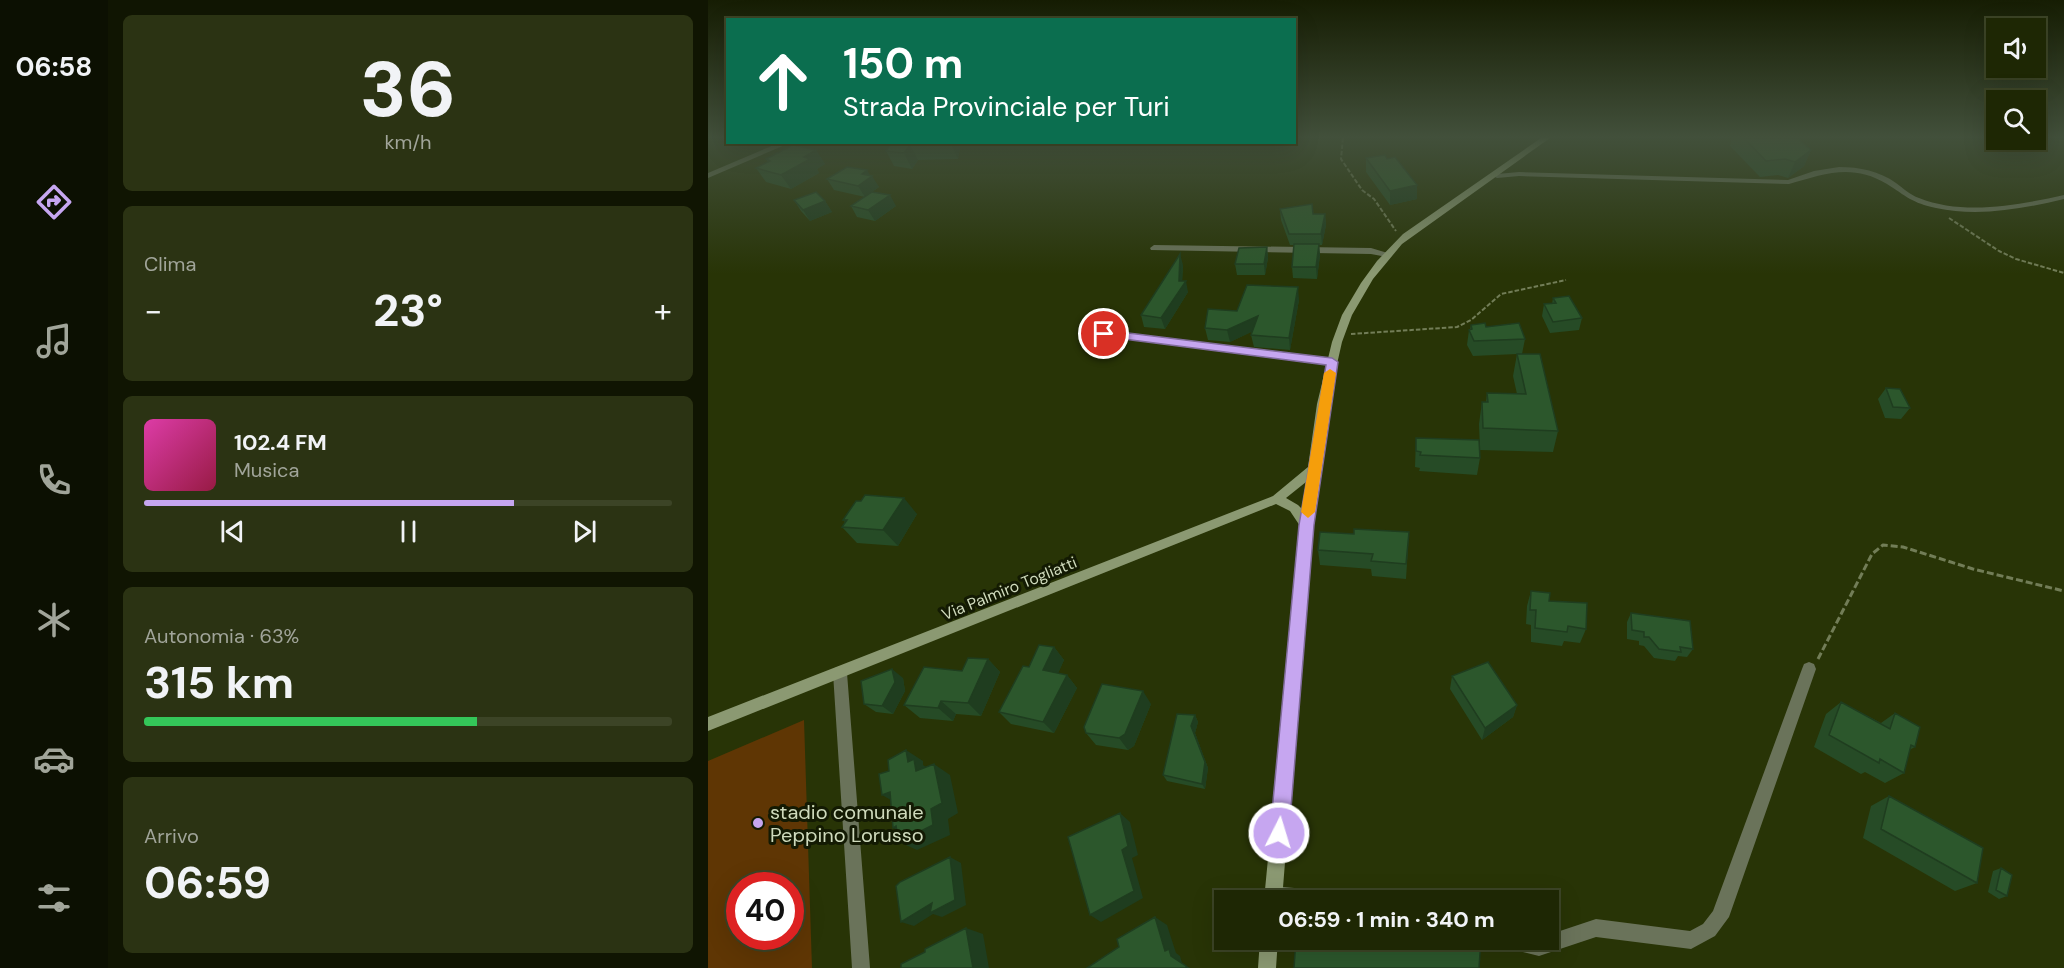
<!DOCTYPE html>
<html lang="it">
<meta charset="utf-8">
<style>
body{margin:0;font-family:"DM Sans",sans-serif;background:#2b3313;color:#f1f3f6;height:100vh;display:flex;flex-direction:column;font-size:22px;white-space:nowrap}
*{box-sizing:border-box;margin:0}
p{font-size:20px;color:#a1a59a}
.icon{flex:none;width:33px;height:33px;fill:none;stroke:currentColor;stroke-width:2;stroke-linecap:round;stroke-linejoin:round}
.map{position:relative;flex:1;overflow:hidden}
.sheet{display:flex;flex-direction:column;gap:15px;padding:15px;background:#101502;width:600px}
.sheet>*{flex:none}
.guide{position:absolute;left:18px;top:18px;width:570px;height:126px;border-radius:0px;box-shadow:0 6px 24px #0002,0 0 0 2px #3c4426;background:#0b6e4f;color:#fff;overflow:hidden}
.controls{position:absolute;left:1278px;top:18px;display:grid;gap:12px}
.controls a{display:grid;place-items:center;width:60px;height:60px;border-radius:0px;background:#1e2704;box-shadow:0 6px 24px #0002,0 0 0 2px #3c4426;font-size:30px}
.speed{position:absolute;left:18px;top:872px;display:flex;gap:12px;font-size:30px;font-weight:700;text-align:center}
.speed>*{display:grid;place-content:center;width:78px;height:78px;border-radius:50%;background:#1e2704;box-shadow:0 6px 24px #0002,0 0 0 2px #3c4426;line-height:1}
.speed .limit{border:9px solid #d22;background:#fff;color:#111}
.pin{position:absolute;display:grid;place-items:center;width:51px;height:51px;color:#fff;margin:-26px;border:3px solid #fff;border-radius:50%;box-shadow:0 2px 6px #0007}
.me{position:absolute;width:66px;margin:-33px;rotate:5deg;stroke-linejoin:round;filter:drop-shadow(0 0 4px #0008)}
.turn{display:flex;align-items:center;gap:21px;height:126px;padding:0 18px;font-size:27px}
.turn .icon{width:78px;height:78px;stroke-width:2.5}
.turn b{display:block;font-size:42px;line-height:51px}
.big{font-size:45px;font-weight:700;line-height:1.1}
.sheet .card{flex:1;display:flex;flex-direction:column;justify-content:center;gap:9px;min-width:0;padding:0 21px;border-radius:9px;background:#2b3313}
.sheet .dial{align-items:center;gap:0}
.dial b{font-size:78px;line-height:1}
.song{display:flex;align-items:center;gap:18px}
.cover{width:72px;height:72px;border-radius:9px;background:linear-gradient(135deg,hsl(320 70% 55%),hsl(340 70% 35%))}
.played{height:6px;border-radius:3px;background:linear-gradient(90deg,#c6a6f0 70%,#3c4426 70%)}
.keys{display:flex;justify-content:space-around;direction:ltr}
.heat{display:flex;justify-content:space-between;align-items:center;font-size:33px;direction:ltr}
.charge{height:9px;border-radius:4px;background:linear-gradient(90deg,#34c759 63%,#3c4426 0)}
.trip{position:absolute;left:506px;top:890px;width:345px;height:60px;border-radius:0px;background:#1e2704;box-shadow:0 6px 24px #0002,0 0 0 2px #3c4426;font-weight:700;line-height:60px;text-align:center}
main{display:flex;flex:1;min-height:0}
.menu{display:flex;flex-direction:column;width:108px;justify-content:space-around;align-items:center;background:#0c1002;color:#a1a59a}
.menu .icon{width:42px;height:42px}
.menu .current{color:#c6a6f0}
.menu b{font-size:27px;color:#f1f3f6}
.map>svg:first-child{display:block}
.green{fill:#5f3604;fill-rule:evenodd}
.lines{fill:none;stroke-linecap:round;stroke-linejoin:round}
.path-far1{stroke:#727d57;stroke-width:2;stroke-dasharray:4.5 2;stroke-linecap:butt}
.path{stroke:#727d57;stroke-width:3;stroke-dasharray:7 3;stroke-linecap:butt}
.street{fill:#6a735a;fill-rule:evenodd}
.secondary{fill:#8b9972;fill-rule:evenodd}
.wall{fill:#264b26}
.shaded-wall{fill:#1f3d1f}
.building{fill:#2c572c;stroke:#1f3d1f;stroke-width:1.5}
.route{fill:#c6a6f0;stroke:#816c9c;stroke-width:1.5}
.slow{fill:#f59e0b}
.poi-dot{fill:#c6a6f0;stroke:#131a03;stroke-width:2}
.labels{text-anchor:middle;stroke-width:6;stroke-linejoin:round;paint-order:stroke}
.street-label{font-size:16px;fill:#cfdabc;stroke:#131a03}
.near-poi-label{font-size:20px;fill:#cfdabc;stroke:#131a03;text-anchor:start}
</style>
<main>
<nav class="menu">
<b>06:58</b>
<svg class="icon current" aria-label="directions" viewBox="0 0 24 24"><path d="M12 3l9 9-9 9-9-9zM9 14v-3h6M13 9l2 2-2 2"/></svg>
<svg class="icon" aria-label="music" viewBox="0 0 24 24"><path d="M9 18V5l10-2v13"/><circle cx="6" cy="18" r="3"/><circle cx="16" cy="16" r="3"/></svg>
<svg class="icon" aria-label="phone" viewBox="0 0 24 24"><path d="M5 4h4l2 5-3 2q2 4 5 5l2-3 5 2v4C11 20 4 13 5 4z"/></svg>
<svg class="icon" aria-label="climate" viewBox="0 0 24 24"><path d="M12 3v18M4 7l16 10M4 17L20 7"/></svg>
<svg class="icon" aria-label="car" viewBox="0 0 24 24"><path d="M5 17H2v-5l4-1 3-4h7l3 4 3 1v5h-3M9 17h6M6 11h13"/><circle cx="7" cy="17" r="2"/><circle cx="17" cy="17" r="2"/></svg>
<svg class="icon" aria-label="filters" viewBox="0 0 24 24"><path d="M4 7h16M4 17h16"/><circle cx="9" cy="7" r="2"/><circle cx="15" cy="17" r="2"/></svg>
</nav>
<section class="sheet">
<div class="card dial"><b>36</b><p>km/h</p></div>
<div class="card"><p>Clima</p>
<div class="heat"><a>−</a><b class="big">23°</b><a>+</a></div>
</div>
<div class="card">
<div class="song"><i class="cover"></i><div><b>102.4 FM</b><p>Musica</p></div></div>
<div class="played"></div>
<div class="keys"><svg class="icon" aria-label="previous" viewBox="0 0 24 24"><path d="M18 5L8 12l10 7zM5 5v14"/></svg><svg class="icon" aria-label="pause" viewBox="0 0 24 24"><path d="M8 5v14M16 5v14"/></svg><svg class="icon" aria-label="next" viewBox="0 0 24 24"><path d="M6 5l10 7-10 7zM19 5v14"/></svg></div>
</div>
<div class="card"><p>Autonomia · 63%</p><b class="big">315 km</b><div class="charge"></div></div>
<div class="card"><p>Arrivo</p><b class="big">06:59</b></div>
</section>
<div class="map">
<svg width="1356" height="968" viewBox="0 0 1356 968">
<rect width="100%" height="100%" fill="#283406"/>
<path class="green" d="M96 720 104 968H0V761ZM32 885H82V936H32Z"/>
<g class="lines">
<path class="path-far1" d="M635 138 633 159 654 190 666 199 688 231
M1241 218 1291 251 1308 259 1356 273
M643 334 749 327 763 320 793 294 858 280"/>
<path class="path" d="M1110 659 1164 554 1175 545 1195 547 1265 569 1356 591"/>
<path class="street" d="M73 142H84L0 178V173Z
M1131 167C1152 167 1171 171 1188 183 1195 188 1202 195 1211 198 1256 216 1311 205 1356 195V199C1314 209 1270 217 1228 208 1204 203 1198 196 1179 184 1144 163 1116 174 1081 184L811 176 789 178 785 176 789 174 811 172 1080 180 1106 171Z
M446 245 663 248 683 254 679 257 663 254 443 250 442 248Z
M396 331 624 359 629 362 624 365 392 336V332Z
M1101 662 1106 664 1108 669 1021 917 1007 936 983 949 888 937 831 956 787 945 784 939H840V935L888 919 982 931 995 924 1005 911 1094 669 1096 664Z
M132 666 137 668 139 673 162 968H144L125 673 127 668Z
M565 886 618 891 624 894 627 900H558L556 895 559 889Z"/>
<path class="secondary" d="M833 138H842L694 244 665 279 644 315 634 342 620 404 604 525 574 900H556L592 526 582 511 568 504 0 731V717L565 496 600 467 609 404 624 342 634 315 653 283 669 261 695 234ZM598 482 594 509 590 505 578 498Z
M552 939H570L568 968H550Z"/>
</g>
<path class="wall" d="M1024 138H1089L1103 150 1096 166 1080 178 1070 175 1052 177 1022 146Z
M184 142H253L250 159 210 160 204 169 186 166 178 151Z
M108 150 117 164 109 169 111 173 83 189 58 182 48 168 60 162 58 159Z
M658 158 679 159 709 199 682 205 658 172Z
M162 175 171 187 157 197 126 190 119 179Z
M86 200 117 201 124 212 102 221 93 211Z
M143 206H188L167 221 149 217Z
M572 209 605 214H617L618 225 614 245H611L612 255 609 279 585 278 584 267 586 245H582L573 220Z
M559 247 560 258 557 275H529L527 264Z
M475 265 474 281 480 292 457 329 436 327 433 315Z
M845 298 874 318 871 330 842 333 834 316 836 304H844Z
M591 300 582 350 546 347 543 335 545 331 522 342 500 340 497 328 529 311Z
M763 325 778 327 817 339 814 354 850 431 845 452 772 450 771 424 774 402H778L779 393 809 394 805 376 809 354 765 356 759 345 761 330 762 329Z
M1178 388 1202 408 1193 419 1177 418 1170 399Z
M708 438 772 458 769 475 711 471 712 468 707 467Z
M153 501 209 514 190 546 149 543 134 527 137 522 135 520Z
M701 532 698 579 664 576 663 569 612 565 610 550 646 534Z
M823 591 841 601 878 629 872 643 856 641 854 646 823 642V625L818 624 819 606Z
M923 613 985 649 979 657 970 656 967 661 946 658 936 646 931 645V641L919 639V622Z
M346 647 356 660 350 673 359 675 369 688 346 733 303 724 291 712 321 667Z
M280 659 292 672 273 716 248 714 245 721 212 718 196 705 254 671Z
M744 676 809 705 805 717 774 740 742 689Z
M195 678 197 691 185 714 168 712 156 704Z
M1133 702 1173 723 1187 713 1207 747 1201 750 1196 773 1177 783 1157 772 1153 774 1106 747 1118 714Z
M443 704 426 746 420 750 388 745 378 733Z
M487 715 490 722 487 733 500 768 497 789 459 781 455 775Z
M1181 796 1269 883 1247 891 1155 838 1163 806Z
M1293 868 1299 896 1291 899 1280 892 1285 871Z"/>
<path class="shaded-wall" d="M243 142H253L250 159 243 144Z
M202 145 210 160 204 169 196 153Z
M108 150 117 164 109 169 111 173 83 189 73 175 96 157Z
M1103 150 1096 166 1080 178 1087 162Z
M159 170 163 177 164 176 171 187 157 197 150 186 154 174Z
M709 185V199L682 205V191Z
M182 195 188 206 167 221 160 210Z
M117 201 124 212 102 221 95 210Z
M617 214 618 225 614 245 613 234Z
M611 244 612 255 609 279 608 267Z
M559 247 560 258 557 275 556 264Z
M472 254 475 265 474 287 478 281 480 292 457 329 453 318 471 281Z
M590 287 591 300 582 350 581 338Z
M550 316 552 328 522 342 519 330Z
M196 498 209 514 190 546 175 530Z
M346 647 356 660 346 683 335 670Z
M280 659 292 672 273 716 260 703Z
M184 669 195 678 197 691 185 714 174 706Z
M359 675 369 688 346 733 335 722Z
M435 691 443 704 426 746 420 750 411 738Z
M233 701 248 714 245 721 230 708Z
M809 705 805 717 774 740 777 728Z
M487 715 490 722 487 733 500 768 497 789 494 784 483 726Z
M198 750 215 761V765L223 770 208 771 200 762Z
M226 764 242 775 250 813 240 819 242 835 209 850 191 842 202 836 185 828Z
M182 792 192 805 174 795Z
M412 813 422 822 430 855 424 858 435 898 393 922 382 915 414 850Z
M242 857 253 863 258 905 234 917 225 914 206 926 193 922Z
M447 917 459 925 468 953 472 956 474 963 482 968H478L457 951Z
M258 928 275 934 281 968H265Z"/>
<path class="building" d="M1036 138H1089L1103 150 1087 162 1077 159 1058 161Z
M184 142H243V144L202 145 196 153 178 151Z
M85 145 108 150 96 157 102 159 73 175 48 168 62 161 58 159Z
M677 155 679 159 687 157 709 185 682 191 658 158Z
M139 167 159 170 154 174 164 176 150 186 119 179Z
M108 192 117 201 95 210 86 200Z
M164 192 182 195 160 210 143 206Z
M604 204 605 214H617L613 234H581L572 209Z
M586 244H611L608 267H584Z
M559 247 556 264H527L531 248Z
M472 254 471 281H478L453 318 433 315Z
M539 285 590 287 581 338 543 335 550 316 519 330 497 328 500 309 529 311Z
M861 296 874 318 845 322 836 304 848 303 845 298Z
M777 323 778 327 811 323 817 339 766 341 761 330 764 329 763 325Z
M809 354H832L850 431 775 428 774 402H780L779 393 818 394Z
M1178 388 1192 389 1202 408 1185 407Z
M708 438 771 440 772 458 712 455 713 452 708 451Z
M157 495 196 498 175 530 134 527 139 520H135L148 501H153Z
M646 529 701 532 698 564 663 561 665 554 610 550 612 532 646 534Z
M823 591 842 593 841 601 879 603 878 629 860 626 859 632 827 628 828 610H822Z
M923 613 982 621 985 649 972 647 973 652 951 649 941 637H936V632L924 630Z
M331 645 346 647 335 670 359 675 335 722 291 712 315 666 321 667Z
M260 658 280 659 260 703 233 701 230 708 196 705 216 667 254 671Z
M780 662 809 705 777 728 744 676Z
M184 669 187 682 174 706 156 704 153 681Z
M394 684 435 691 417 734 411 738 378 733 376 727Z
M1133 702 1182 729 1187 713 1212 727 1207 747 1203 745 1196 773 1172 759 1171 763 1121 735Z
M469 714 487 715 483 726 497 762 494 784 455 775Z
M198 750 200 762 206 759 208 771 226 764 234 803 223 809 225 825 191 842 188 826 185 828 182 792 174 795 171 774 181 771 180 760Z
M1181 796 1275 848 1269 883 1173 829Z
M412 813 420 846 414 850 426 891 382 915 360 837Z
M242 857 247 900 222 913 224 903 193 922 188 886 192 882Z
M1293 868 1304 875 1299 896 1288 890Z
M447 917 457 951 461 949 463 956 478 966V968H379L411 947 409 939Z
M258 928 265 968H193V964L217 952V949Z
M588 939H773L771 968H586Z"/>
<linearGradient id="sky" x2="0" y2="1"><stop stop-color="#161d03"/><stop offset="0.5" stop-color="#42503b"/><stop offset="1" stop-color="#42503b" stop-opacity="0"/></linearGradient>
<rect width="1356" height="274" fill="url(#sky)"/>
<path class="route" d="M396 330 624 358 630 362 606 525 581 833 578 840 571 842 565 840 562 833 591 525 618 365 392 336 391 334Z"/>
<path class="slow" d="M622 369 628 373 607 512 600 518 593 512 616 373Z"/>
<circle class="poi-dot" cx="50" cy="823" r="6"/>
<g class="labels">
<g class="street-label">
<text transform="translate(301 588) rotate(-22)" y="6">Via Palmiro Togliatti</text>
</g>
<g class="near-poi-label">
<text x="62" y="819">stadio comunale<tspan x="62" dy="23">Peppino Lorusso</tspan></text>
</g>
</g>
</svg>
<div class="controls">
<a><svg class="icon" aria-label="sound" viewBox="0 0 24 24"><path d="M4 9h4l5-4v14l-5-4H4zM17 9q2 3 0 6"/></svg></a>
<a><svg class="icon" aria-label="search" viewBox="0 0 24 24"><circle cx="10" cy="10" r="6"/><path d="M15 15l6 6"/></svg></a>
</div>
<div class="speed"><div class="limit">40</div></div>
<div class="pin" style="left:396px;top:334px;background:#d93025"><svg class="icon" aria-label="arrive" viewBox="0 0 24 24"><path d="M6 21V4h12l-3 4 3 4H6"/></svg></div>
<svg class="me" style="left:571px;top:833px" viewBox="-20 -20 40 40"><circle r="17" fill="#c6a6f0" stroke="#fff" stroke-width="3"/><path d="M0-11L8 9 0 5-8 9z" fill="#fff"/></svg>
<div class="trip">06:59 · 1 min · 340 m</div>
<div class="guide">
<div class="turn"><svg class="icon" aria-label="ahead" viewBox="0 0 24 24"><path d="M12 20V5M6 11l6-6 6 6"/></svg><div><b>150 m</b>Strada Provinciale per Turi</div></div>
</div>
</div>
</main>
